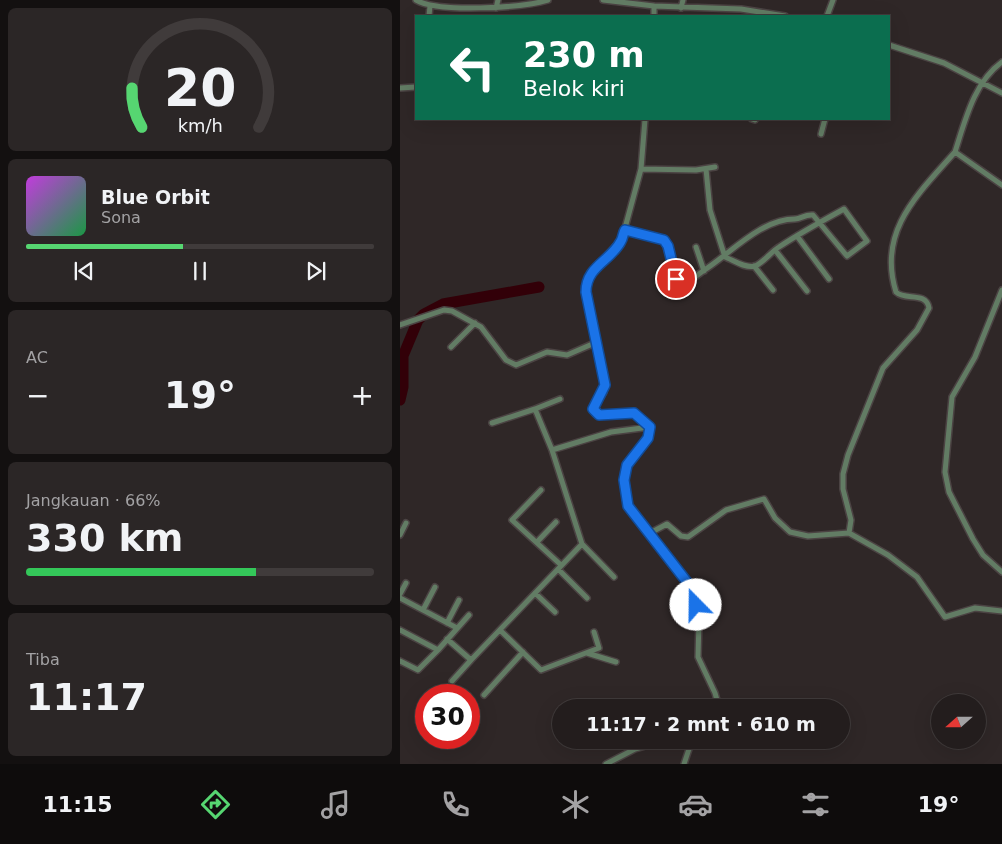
<!DOCTYPE html>
<html lang="id">
<meta charset="utf-8">
<style>
body{margin:0;font-family:"DejaVu Sans",sans-serif;background:#2b2626;color:#f1f3f6;height:100vh;display:flex;flex-direction:column;font-size:19px;white-space:nowrap}
*{box-sizing:border-box;margin:0}
p{font-size:16px;color:#a3a2a4}
.icon{flex:none;width:28px;height:28px;fill:none;stroke:currentColor;stroke-width:2;stroke-linecap:round;stroke-linejoin:round}
.map{position:relative;flex:1;overflow:hidden}
.details{display:flex;flex-direction:column;gap:8px;padding:8px;background:#131010;width:400px}
.details>*{flex:none}
.banner{position:absolute;left:15px;top:15px;width:475px;height:105px;border-radius:0px;box-shadow:0 5px 20px #0002,0 0 0 1px #403b3b;background:#0b6e4f;color:#fff;overflow:hidden}
.needle{width:32px;rotate:249deg}
.controls{position:absolute;left:531px;top:694px;display:grid;gap:10px}
.controls a{display:grid;place-items:center;width:55px;height:55px;border-radius:50%;background:#231d1d;box-shadow:0 5px 20px #0002,0 0 0 1px #403b3b;font-size:25px}
.speed{position:absolute;left:15px;top:684px;display:flex;gap:10px;font-size:25px;font-weight:700;text-align:center}
.speed>*{display:grid;place-content:center;width:65px;height:65px;border-radius:50%;background:#231d1d;box-shadow:0 5px 20px #0002,0 0 0 1px #403b3b;line-height:1}
.speed .limit{border:8px solid #d22;background:#fff;color:#111}
.pin{position:absolute;display:grid;place-items:center;width:42px;height:42px;color:#fff;margin:-21px;border:2px solid #fff;border-radius:50%;box-shadow:0 1px 5px #0007}
.me{position:absolute;width:55px;margin:-28px;rotate:338deg;stroke-linejoin:round;filter:drop-shadow(0 0 4px #0008)}
.turn{display:flex;align-items:center;gap:18px;height:105px;padding:0 25px;font-size:22px}
.turn .icon{width:65px;height:65px;stroke-width:2.5}
.turn b{display:block;font-size:35px;line-height:42px}
.big{font-size:38px;font-weight:700;line-height:1.1}
.details .widget{flex:1;display:flex;flex-direction:column;justify-content:center;gap:8px;min-width:0;padding:0 18px;border-radius:8px;background:#2b2626}
.details .dial{align-items:center;gap:0}
.dial svg{height:130px;overflow:visible;fill:none;stroke:#403b3b;stroke-width:7;stroke-linecap:round;text-anchor:middle}
.dial text{fill:#f1f3f6;stroke:none}
.song{display:flex;align-items:center;gap:15px}
.cover{width:60px;height:60px;border-radius:8px;background:linear-gradient(135deg,hsl(290 70% 55%),hsl(140 70% 35%))}
.played{height:5px;border-radius:2px;background:linear-gradient(90deg,#56d671 45%,#403b3b 45%)}
.keys{display:flex;justify-content:space-around;direction:ltr}
.heat{display:flex;justify-content:space-between;align-items:center;font-size:28px;direction:ltr}
.charge{height:8px;border-radius:4px;background:linear-gradient(90deg,#34c759 66%,#403b3b 0)}
.trip{position:absolute;left:152px;top:699px;width:298px;height:50px;border-radius:25px;background:#231d1d;box-shadow:0 5px 20px #0002,0 0 0 1px #403b3b;font-weight:700;line-height:50px;text-align:center}
.tabs{display:flex;height:80px;justify-content:space-around;align-items:center;background:#0e0c0c;color:#a3a2a4}
.tabs .icon{width:35px;height:35px}
.tabs .selected{color:#56d671}
.tabs b{font-size:22px;color:#f1f3f6}
main{display:flex;flex:1;min-height:0}
.map>svg:first-child{display:block}
.lines{fill:none;stroke-linecap:round;stroke-linejoin:round}
.river{stroke:#320008;stroke-width:11}
.street-casing{stroke:#4b4343;stroke-width:8}
.street{stroke:#627c64;stroke-width:5}
.route-casing{stroke:#114b97;stroke-width:12}
.route{stroke:#1a73e8;stroke-width:9}
</style>
<main>
<section class="details">
<div class="widget dial"><svg viewBox="0 0 100 80">
<path d="M14 69A42 42 0 1 1 86 69"/>
<path d="M14 69A42 42 0 0 1 8 45" stroke="#56d671"/>
<text x="50" y="56" font-size="32" font-weight="700">20</text>
<text x="50" y="72" font-size="11">km/h</text>
</svg></div>
<div class="widget">
<div class="song"><i class="cover"></i><div><b>Blue Orbit</b><p>Sona</p></div></div>
<div class="played"></div>
<div class="keys"><svg class="icon" aria-label="previous" viewBox="0 0 24 24"><path d="M18 5L8 12l10 7zM5 5v14"/></svg><svg class="icon" aria-label="pause" viewBox="0 0 24 24"><path d="M8 5v14M16 5v14"/></svg><svg class="icon" aria-label="next" viewBox="0 0 24 24"><path d="M6 5l10 7-10 7zM19 5v14"/></svg></div>
</div>
<div class="widget"><p>AC</p>
<div class="heat"><a>−</a><b class="big">19°</b><a>+</a></div>
</div>
<div class="widget"><p>Jangkauan · 66%</p><b class="big">330 km</b><div class="charge"></div></div>
<div class="widget"><p>Tiba</p><b class="big">11:17</b></div>
</section>
<div class="map">
<svg width="602" height="764" viewBox="0 0 602 764">
<rect width="100%" height="100%" fill="#2f2727"/>
<g class="lines">
<path class="river" d="M0 400 3 387V356L18 320 24 314 43 304 139 287"/>
<defs>
<path id="street" d="M16 0C38 13 122 8 148 0
M203 0 254 6
M96 8 98 0
M281 8 283 0
M29 16 30 6
M254 16V6L341 9 385 16
M427 16 433 0
M489 45 544 63 602 93
M602 62C574 82 565 121 555 152L602 185
M0 88 16 87
M245 119 241 169 222 239 191 273 186 285 205 385 204 392 193 409 195 414 199 415 234 413 250 427 248 438 227 465 225 480 228 506 291 590 299 620 298 657 315 693 317 700 314 708
M352 119 355 120
M421 134 425 119
M241 169 296 170 315 167
M225 230 264 240 276 279 280 283C289 283 296 276 303 271 331 253 361 219 395 219 401 219 405 214 413 215L447 256 467 241 444 209C422 221 400 233 379 247 371 252 363 263 355 266 346 269 333 260 325 257L310 210 306 169
M397 236 429 279
M296 247 304 271
M375 250 407 291
M354 266 373 290
M602 290 575 357 552 397 545 472 549 492 573 539 583 555 602 572
M0 325 44 310 52 311 81 327 106 360 116 365 147 352 167 355 197 342
M51 347 75 323
M135 409 160 399
M92 423 135 409 152 450 211 432 250 427
M141 490 112 520 161 565
M250 533 267 524 281 536 288 537 326 510 364 499 375 518 390 532 408 536 449 533 488 555 517 577 545 617 575 608 602 611
M449 533 451 520 443 489V474L448 455 483 368 517 330 529 308C526 291 505 301 496 292 477 231 518 194 555 152
M0 535 6 523
M137 542 156 522
M182 544 214 577
M158 569 187 598
M135 593 155 612
M0 594 6 583
M0 598 57 628
M23 610 35 587
M47 623 59 600
M0 630 38 650 69 615
M100 630 141 670 199 648 194 632
M47 639 71 660 182 544 152 450
M187 653 216 662
M0 661 18 670 38 650
M52 681 71 660
M84 695 123 652
M206 764 235 749 266 740
M284 764 292 740"/>
</defs>
<use href="#street" class="street-casing"/>
<use href="#street" class="street"/>
</g>
<g class="lines">
<defs>
<path id="route" d="M276 279 268 246 264 240 225 230C223 233 223 238 221 241 211 261 186 266 186 292L205 385 193 409 199 415 234 413 250 427 248 438 227 465 224 480 228 506 287 582 296 605"/>
</defs>
<use href="#route" class="route-casing"/>
<use href="#route" class="route"/>
</g>
</svg>
<div class="controls">
<a><svg class="needle" viewBox="-14 -14 28 28"><path d="M0-13l5 13h-10z" fill="#e53935"/><path d="M0 13l5-13h-10z" fill="#a3a2a4"/></svg></a>
</div>
<div class="speed"><div class="limit">30</div></div>
<div class="pin" style="left:276px;top:279px;background:#d93025"><svg class="icon" aria-label="arrive" viewBox="0 0 24 24"><path d="M6 21V4h12l-3 4 3 4H6"/></svg></div>
<svg class="me" style="left:296px;top:605px" viewBox="-20 -20 40 40"><circle r="19" fill="#fff"/><path d="M0-13L10 11 0 6-10 11z" fill="#1a73e8"/></svg>
<div class="trip">11:17 · 2 mnt · 610 m</div>
<div class="banner">
<div class="turn"><svg class="icon" aria-label="left" viewBox="0 0 24 24"><path d="M17 20v-9H6M10 6l-5 5 5 5"/></svg><div><b>230 m</b>Belok kiri</div></div>
</div>
</div>
</main>
<nav class="tabs">
<b>11:15</b>
<svg class="icon selected" aria-label="directions" viewBox="0 0 24 24"><path d="M12 3l9 9-9 9-9-9zM9 14v-3h6M13 9l2 2-2 2"/></svg>
<svg class="icon" aria-label="music" viewBox="0 0 24 24"><path d="M9 18V5l10-2v13"/><circle cx="6" cy="18" r="3"/><circle cx="16" cy="16" r="3"/></svg>
<svg class="icon" aria-label="phone" viewBox="0 0 24 24"><path d="M5 4h4l2 5-3 2q2 4 5 5l2-3 5 2v4C11 20 4 13 5 4z"/></svg>
<svg class="icon" aria-label="climate" viewBox="0 0 24 24"><path d="M12 3v18M4 7l16 10M4 17L20 7"/></svg>
<svg class="icon" aria-label="car" viewBox="0 0 24 24"><path d="M5 17H2v-5l4-1 3-4h7l3 4 3 1v5h-3M9 17h6M6 11h13"/><circle cx="7" cy="17" r="2"/><circle cx="17" cy="17" r="2"/></svg>
<svg class="icon" aria-label="filters" viewBox="0 0 24 24"><path d="M4 7h16M4 17h16"/><circle cx="9" cy="7" r="2"/><circle cx="15" cy="17" r="2"/></svg>
<b>19°</b>
</nav>
